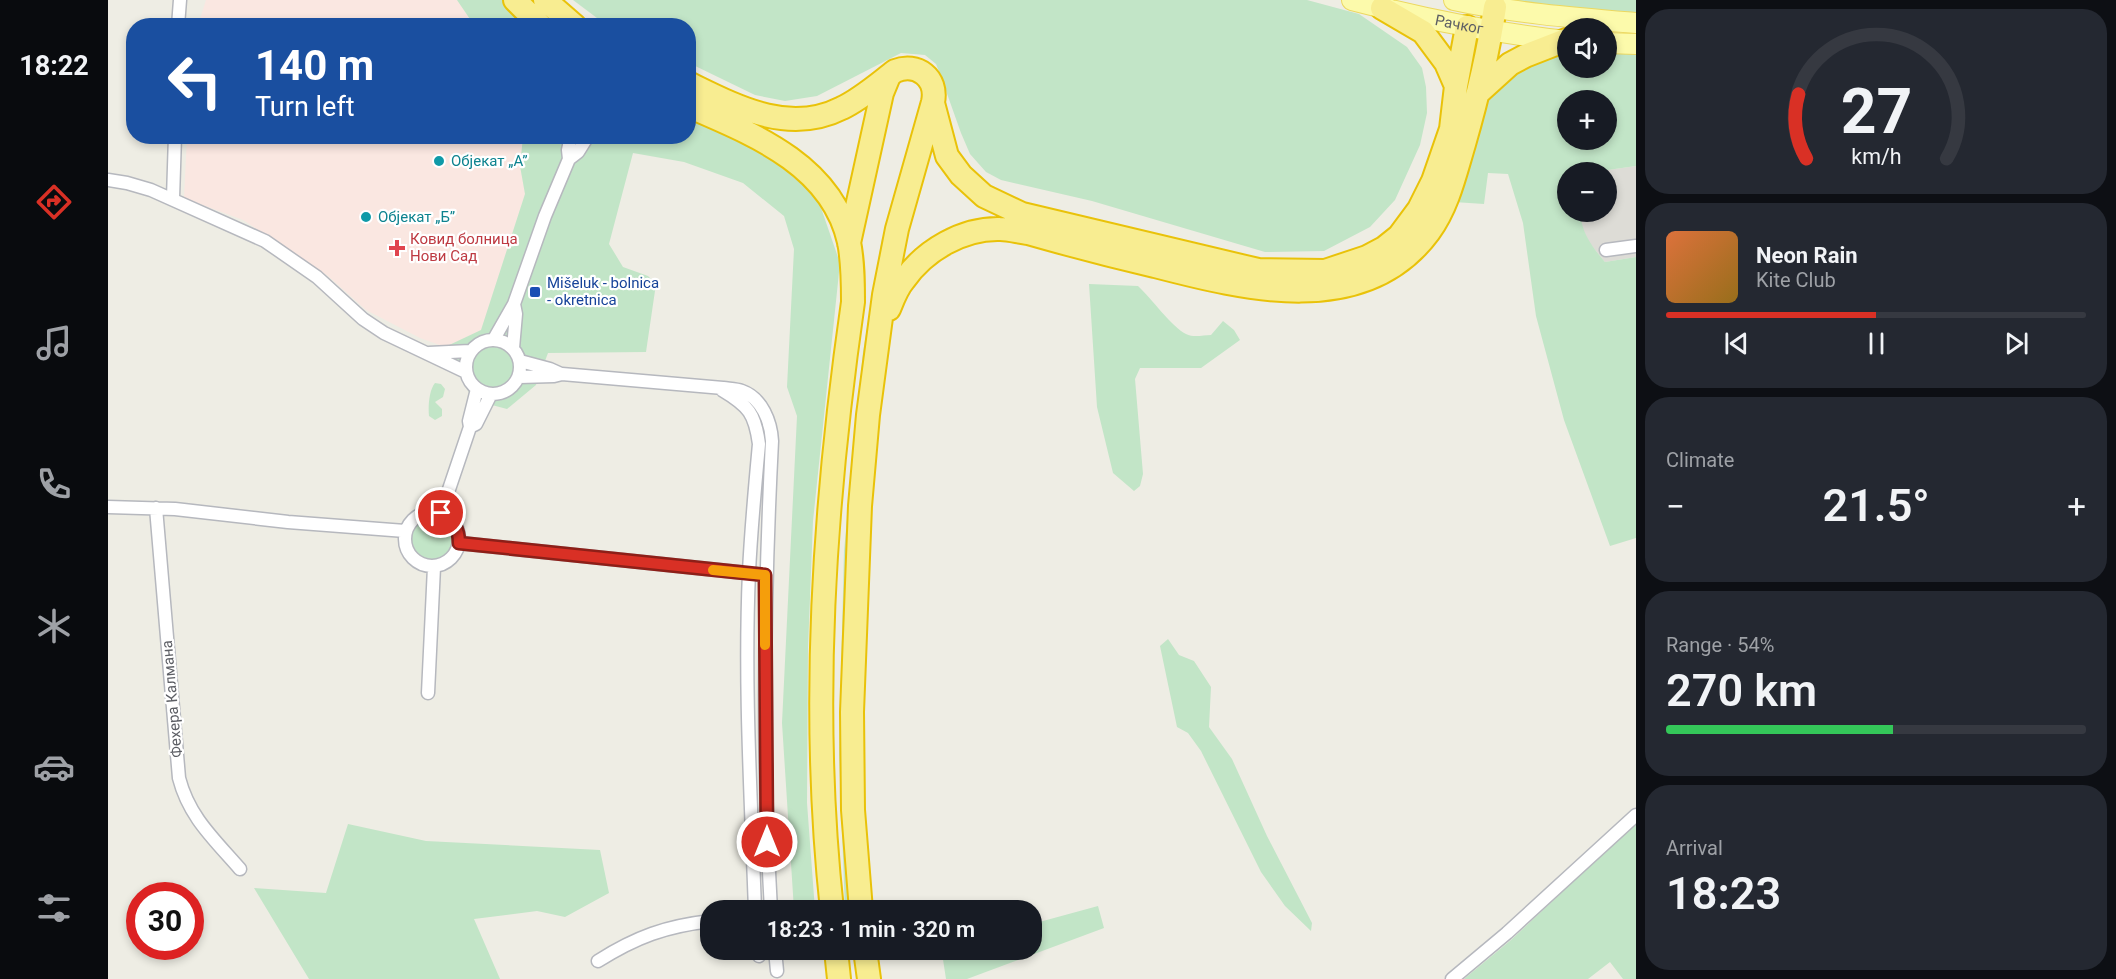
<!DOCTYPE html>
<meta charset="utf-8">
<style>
body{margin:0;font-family:Roboto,sans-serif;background:#242831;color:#f1f3f6;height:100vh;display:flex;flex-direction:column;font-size:22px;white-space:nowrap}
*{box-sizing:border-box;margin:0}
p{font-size:20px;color:#9ea1a6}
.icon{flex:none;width:33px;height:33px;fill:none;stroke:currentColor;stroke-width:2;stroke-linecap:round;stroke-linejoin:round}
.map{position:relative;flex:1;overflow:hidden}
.drawer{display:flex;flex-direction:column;gap:9px;padding:9px;background:#0d0f14;width:480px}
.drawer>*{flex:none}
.guide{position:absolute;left:18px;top:18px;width:570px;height:126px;border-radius:24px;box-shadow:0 3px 9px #0003;background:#1a4fa0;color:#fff;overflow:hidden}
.tools{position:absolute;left:1449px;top:18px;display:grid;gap:12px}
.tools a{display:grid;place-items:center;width:60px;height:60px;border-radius:50%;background:#171b24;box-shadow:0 3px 9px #0003;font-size:30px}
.speed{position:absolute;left:18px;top:882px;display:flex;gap:12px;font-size:30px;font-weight:700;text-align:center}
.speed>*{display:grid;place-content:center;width:78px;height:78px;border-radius:50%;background:#171b24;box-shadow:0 3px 9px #0003;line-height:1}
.speed .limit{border:9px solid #d22;background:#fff;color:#111}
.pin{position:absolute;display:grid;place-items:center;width:51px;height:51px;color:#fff;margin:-26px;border:3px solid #fff;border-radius:50%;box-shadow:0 2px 6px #0007}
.me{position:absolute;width:66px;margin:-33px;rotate:0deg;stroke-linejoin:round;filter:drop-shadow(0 0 4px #0008)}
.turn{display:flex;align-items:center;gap:21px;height:126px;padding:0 30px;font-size:27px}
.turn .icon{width:78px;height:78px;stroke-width:2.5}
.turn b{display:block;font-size:42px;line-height:51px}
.big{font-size:45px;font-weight:600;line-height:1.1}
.drawer .tile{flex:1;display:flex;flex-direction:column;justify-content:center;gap:9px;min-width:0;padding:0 21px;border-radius:24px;background:#242831}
.drawer .dial{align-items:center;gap:0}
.dial svg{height:156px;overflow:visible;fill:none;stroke:#363941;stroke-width:7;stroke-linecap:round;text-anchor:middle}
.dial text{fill:#f1f3f6;stroke:none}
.song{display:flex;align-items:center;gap:18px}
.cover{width:72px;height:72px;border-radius:9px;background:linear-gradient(135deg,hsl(20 70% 55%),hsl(40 70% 35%))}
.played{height:6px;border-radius:3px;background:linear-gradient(90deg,#d93025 50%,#363941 50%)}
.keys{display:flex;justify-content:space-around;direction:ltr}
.heat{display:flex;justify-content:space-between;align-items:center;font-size:33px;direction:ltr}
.charge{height:9px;border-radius:4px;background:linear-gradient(90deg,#34c759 54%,#363941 0)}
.trip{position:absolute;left:592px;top:900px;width:342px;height:60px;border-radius:24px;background:#171b24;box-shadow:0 3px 9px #0003;font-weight:600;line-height:60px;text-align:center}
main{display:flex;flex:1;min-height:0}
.menu{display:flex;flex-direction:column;width:108px;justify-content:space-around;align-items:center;background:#090b0e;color:#9ea1a6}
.menu .icon{width:42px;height:42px}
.menu .current{color:#d93025}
.menu b{font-size:27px;color:#f1f3f6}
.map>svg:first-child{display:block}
.industrial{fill:#dddcd6}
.medical{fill:#fae7e1}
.green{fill:#c2e5c7;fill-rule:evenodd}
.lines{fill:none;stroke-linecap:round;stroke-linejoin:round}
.street-casing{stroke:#b6b8be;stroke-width:15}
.primary-casing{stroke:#ecd860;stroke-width:22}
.highway-casing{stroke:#e9c209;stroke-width:26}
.street{stroke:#fff;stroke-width:12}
.primary{stroke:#fcfaab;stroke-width:20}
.highway{stroke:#f8ed91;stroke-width:22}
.route-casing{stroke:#8d1f18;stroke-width:15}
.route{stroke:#d93025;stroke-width:10}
.slow{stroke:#f59e0b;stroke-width:10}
.culture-dot{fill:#0f9aa8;stroke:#fff;stroke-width:2}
.health-dot{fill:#e0444e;stroke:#fff;stroke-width:2}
.transit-dot{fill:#1a4fb4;stroke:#fff;stroke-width:2}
.labels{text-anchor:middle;stroke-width:4.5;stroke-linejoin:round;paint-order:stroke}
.street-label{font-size:15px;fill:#5c5e64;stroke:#fff}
.culture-label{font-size:15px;fill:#0d838f;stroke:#fff;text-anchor:start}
.health-label{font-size:15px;fill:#be3a42;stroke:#fff;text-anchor:start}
.transit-label{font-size:15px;fill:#164399;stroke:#fff;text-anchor:start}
</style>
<main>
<nav class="menu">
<b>18:22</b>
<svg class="icon current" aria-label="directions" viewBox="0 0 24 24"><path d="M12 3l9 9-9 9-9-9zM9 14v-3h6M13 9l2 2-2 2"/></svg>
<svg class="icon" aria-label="music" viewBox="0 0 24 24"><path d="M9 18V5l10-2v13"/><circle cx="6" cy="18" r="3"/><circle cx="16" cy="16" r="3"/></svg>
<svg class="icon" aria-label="phone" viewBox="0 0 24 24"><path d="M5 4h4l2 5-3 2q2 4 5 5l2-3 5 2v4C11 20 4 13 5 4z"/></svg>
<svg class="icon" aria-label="climate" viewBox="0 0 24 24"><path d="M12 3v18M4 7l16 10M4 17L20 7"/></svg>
<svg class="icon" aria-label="car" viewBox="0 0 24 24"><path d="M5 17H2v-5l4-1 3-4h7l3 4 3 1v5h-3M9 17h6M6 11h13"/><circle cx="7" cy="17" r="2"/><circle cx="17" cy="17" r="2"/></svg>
<svg class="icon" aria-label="filters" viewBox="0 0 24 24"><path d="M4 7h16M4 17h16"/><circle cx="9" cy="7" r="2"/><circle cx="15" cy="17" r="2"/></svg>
</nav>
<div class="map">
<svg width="1528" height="979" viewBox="0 0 1528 979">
<rect width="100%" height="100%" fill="#eeede4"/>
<path class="industrial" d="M1528 166V257L1497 262 1479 240 1473 226 1472 212H1498V172H1497L1500 170Z"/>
<path class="medical" d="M98 0H349L366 25H90Z
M79 137H415L412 166 417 194 373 331 337 347 312 338 258 310 220 276 135 220 76 198Z"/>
<path class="green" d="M349 0H398L419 25H366Z
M465 0H1199L1251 14 1299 47 1314 68 1318 87 1319 113 1312 145 1287 200 1262 227 1216 251 1157 252 984 201 893 180 878 172 862 154 853 133 832 74 828 64 817 55 793 53 709 96 677 101 647 95 581 63 580 26 502 25 493 21Z
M1386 0H1528V16Z
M1499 50H1528V166L1500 170 1497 172H1460V212H1472C1474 234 1483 245 1497 262L1528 257V538L1502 546 1456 420 1428 316 1415 223 1400 174 1380 173 1376 204 1346 202 1378 98 1403 70 1459 51 1460 68H1498ZM1460 100H1498V140H1460Z
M581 118 646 146 685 172 711 202 732 263 705 521 700 649 699 803 707 910H686L674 723 689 416 679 387 686 249 676 216 635 183 576 162 525 153 501 244 515 267 540 276 548 284 538 352 440 353 428 385 399 409 365 400 337 347 373 330 417 194 412 166 415 137 580 136Z
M774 238 780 240 760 354 743 910H737L731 753 736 551 755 352Z
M981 284 1030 286C1043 298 1064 327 1078 334 1086 338 1095 335 1103 335L1115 321 1126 330 1132 340 1093 368H1032L1027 379 1035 474 1032 486 1026 491 1005 473 989 407Z
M327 383 333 384 337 389 335 397 327 402 334 409V416L327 420 321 416C320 407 321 390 327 383Z
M300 539a24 24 0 1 1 48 0a24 24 0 1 1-48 0Z
M1060 639 1071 655 1086 661 1103 687 1101 727 1124 759 1159 836 1204 923 1203 931 1177 906 1153 872 1093 751 1080 733 1069 727 1052 646Z
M1528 823V979H1515L1502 962 1480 979H1356L1403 940Z
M240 824 318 841 492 850 501 893 457 917 429 911 366 919 392 979H201L146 888 218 893Z
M990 906 996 928 859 979H838L834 953 837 950H924V924Z"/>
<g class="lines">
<defs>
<path id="street" d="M70 26 72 0
M461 159 460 150 463 136
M0 180 19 183 43 190 157 241 209 277 255 319 276 333 358 372
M65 198 67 136
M1498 250 1528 246
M386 339 406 304 437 216 461 159 470 152 480 136
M358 367a27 27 0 1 1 54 0a27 27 0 1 1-54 0Z
M405 348 408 314 406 304
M321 353 362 351
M412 361 442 369 453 374
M411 377 446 376 454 374 615 388C621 389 628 389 634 391 654 398 663 422 664 441 656 597 654 754 663 910
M614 390C641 406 647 414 651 444 647 487 643 529 641 572 636 685 643 798 647 910
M362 427 368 424 383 394
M0 507 67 509 180 522 297 531
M48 508 71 778C81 817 106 839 132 869
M297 539a27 27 0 1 1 54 0a27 27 0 1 1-54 0Z
M333 513 362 427 361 421 369 389
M351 543 648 574
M320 693 326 567
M650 950 651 956
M667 950 669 971
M490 961C528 937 558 926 603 921
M1344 979 1399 933 1528 815"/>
<g id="primary">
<path id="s1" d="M1244 0C1315 19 1386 33 1459 41"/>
<path d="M1346 0C1405 13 1468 18 1528 23"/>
<path d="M1498 43 1528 44"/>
</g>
<path id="highway" d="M407 0 433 26
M437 0 467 26
M580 83C629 107 681 135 734 108 753 99 770 84 787 71 809 62 830 78 825 102L789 229 776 295 760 415 752 506 744 712 745 810 753 910
M1348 86 1359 27
M1370 93 1402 64 1417 56 1458 40
M825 103 839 156 853 175 876 196 914 214 1150 270 1217 271 1259 257 1276 248 1291 236 1311 209 1325 181 1343 129 1348 86 1338 63 1315 32 1274 8
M580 106C645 134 724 165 741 242 745 262 745 282 745 302 716 503 702 708 724 910
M741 243 774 93 781 76
M781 309C785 299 789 288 796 280 817 250 855 228 892 229 901 229 911 232 920 233 962 245 1004 256 1047 266 1136 289 1256 320 1321 232 1340 206 1347 174 1356 144 1369 99 1380 54 1387 7
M728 950 731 979
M757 950 761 979"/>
</defs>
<use href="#street" class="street-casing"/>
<use href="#primary" class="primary-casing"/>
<use href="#highway" class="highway-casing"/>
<use href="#street" class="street"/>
<use href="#primary" class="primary"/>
<use href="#highway" class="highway"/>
</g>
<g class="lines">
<defs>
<path id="route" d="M333 513C346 521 351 529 351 543L657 575 659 842"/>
</defs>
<use href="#route" class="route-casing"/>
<use href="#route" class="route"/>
<path class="slow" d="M605 570 657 575V645"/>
</g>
<g class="culture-dot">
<circle cx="331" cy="161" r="6"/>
<circle cx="258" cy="217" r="6"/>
</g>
<path class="health-dot" d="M286 239h6v6h6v6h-6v6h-6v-6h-6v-6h6z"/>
<rect class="transit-dot" x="421" y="286" width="12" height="12" rx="3"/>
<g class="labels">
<g class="street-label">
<text dy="5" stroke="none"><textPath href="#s1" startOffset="110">Рачког</textPath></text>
<text transform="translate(64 699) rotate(-95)" y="5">Фехера Калмана</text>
</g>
<g class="culture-label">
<text x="343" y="166">Објекат „А”</text>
<text x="270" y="222">Објекат „Б”</text>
</g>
<g class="health-label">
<text x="302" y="244">Ковид болница<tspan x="302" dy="17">Нови Сад</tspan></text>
</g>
<g class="transit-label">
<text x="439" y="288">Mišeluk - bolnica<tspan x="439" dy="17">- okretnica</tspan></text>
</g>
</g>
</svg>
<div class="tools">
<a><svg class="icon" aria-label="sound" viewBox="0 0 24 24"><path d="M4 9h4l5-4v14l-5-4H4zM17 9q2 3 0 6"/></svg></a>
<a>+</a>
<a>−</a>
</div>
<div class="speed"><div class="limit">30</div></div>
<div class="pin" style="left:333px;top:513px;background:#d93025"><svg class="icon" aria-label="arrive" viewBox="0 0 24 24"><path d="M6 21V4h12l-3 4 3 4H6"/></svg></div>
<svg class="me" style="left:659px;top:842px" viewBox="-20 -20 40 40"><circle r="17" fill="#d93025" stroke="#fff" stroke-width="3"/><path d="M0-11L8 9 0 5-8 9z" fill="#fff"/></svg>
<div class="trip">18:23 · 1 min · 320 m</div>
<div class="guide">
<div class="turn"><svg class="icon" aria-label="left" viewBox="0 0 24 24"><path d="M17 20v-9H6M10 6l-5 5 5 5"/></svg><div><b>140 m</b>Turn left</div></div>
</div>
</div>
<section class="drawer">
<div class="tile dial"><svg viewBox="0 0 100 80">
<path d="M14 69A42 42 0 1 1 86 69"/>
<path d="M14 69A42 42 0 0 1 10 36" stroke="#d93025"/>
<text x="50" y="56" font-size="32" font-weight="700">27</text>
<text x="50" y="72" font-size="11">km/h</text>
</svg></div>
<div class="tile">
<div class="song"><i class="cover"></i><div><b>Neon Rain</b><p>Kite Club</p></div></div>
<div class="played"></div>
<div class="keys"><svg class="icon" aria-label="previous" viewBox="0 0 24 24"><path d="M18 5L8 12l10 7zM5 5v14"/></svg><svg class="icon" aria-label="pause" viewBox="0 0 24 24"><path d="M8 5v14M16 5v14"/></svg><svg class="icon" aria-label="next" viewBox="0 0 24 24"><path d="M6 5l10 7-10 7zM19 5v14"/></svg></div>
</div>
<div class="tile"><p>Climate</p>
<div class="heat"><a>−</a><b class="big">21.5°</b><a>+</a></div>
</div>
<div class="tile"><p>Range · 54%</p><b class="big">270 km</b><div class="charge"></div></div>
<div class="tile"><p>Arrival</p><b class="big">18:23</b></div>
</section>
</main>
